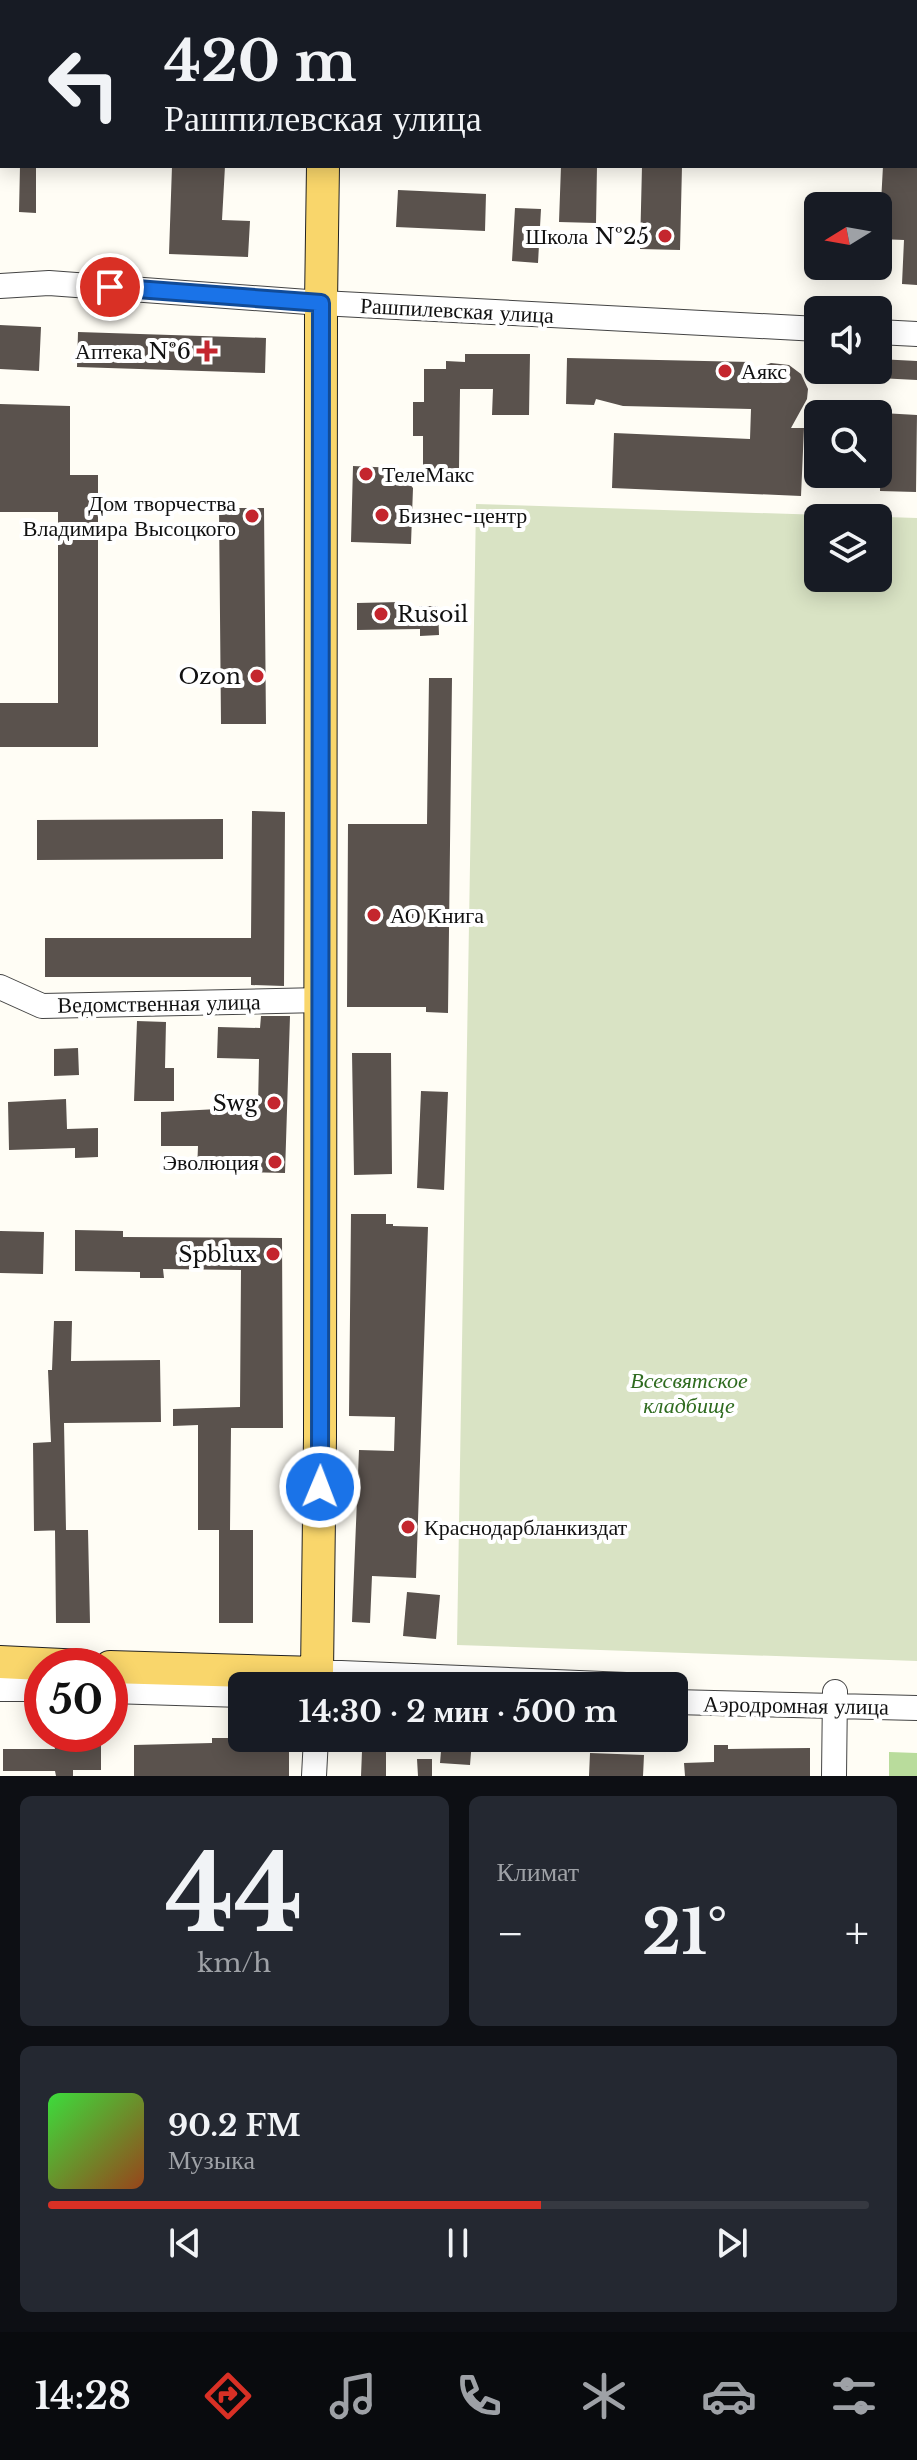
<!DOCTYPE html>
<html lang="ru">
<meta charset="utf-8">
<style>
body{margin:0;font-family:"Libre Baskerville",serif;background:#242831;color:#f1f3f6;height:100vh;display:flex;flex-direction:column;font-size:30px;white-space:nowrap}
*{box-sizing:border-box;margin:0}
p{font-size:26px;color:#9ea1a6}
.icon{flex:none;width:44px;height:44px;fill:none;stroke:currentColor;stroke-width:2;stroke-linecap:round;stroke-linejoin:round}
.map{position:relative;height:1776px;overflow:hidden}
.side{display:flex;flex-direction:column;gap:20px;padding:20px;background:#0d0f14;flex:1}
.side>*{flex:none}
.hud{position:absolute;left:0px;top:0px;width:918px;height:168px;box-shadow:0 4px 20px #0003;background:#171b24;color:#f1f3f6;overflow:hidden}
.needle{width:52px;rotate:259deg}
.tools{position:absolute;left:804px;top:192px;display:grid;gap:16px}
.tools a{display:grid;place-items:center;width:88px;height:88px;border-radius:12px;background:#171b24;box-shadow:0 4px 20px #0003;font-size:40px}
.speed{position:absolute;left:24px;top:1648px;display:flex;gap:16px;font-size:40px;font-weight:700;text-align:center}
.speed>*{display:grid;place-content:center;width:104px;height:104px;border-radius:50%;background:#171b24;box-shadow:0 4px 20px #0003;line-height:1}
.speed .limit{border:12px solid #d22;background:#fff;color:#111}
.pin{position:absolute;display:grid;place-items:center;width:68px;height:68px;color:#fff;margin:-34px;border:4px solid #fff;border-radius:50%;box-shadow:0 2px 8px #0007}
.me{position:absolute;width:88px;margin:-44px;rotate:1deg;stroke-linejoin:round;filter:drop-shadow(0 0 6px #0008)}
.turn{display:flex;align-items:center;gap:28px;height:168px;padding:0 32px;font-size:36px}
.turn .icon{width:104px;height:104px;stroke-width:2.5}
.turn b{display:block;font-size:56px;line-height:68px}
.big{font-size:60px;font-weight:700;line-height:1.1}
.side .tile{flex:1;display:flex;flex-direction:column;justify-content:center;gap:12px;min-width:0;padding:0 28px;border-radius:12px;background:#242831}
.side .dial{align-items:center;gap:0}
.dial b{font-size:104px;line-height:1}
.song{display:flex;align-items:center;gap:24px}
.cover{width:96px;height:96px;border-radius:12px;background:linear-gradient(135deg,hsl(120 70% 55%),hsl(20 70% 35%))}
.played{height:8px;border-radius:4px;background:linear-gradient(90deg,#d93025 60%,#363941 60%)}
.keys{display:flex;justify-content:space-around;direction:ltr}
.heat{display:flex;justify-content:space-between;align-items:center;font-size:44px;direction:ltr}
.side .tiles{flex:1;display:grid;gap:20px;grid-template-columns:1fr 1fr}
.tile:last-child{grid-column:span 2}
.trip{position:absolute;left:228px;top:1672px;width:460px;height:80px;border-radius:12px;background:#171b24;box-shadow:0 4px 20px #0003;font-weight:700;line-height:80px;text-align:center}
.dock{display:flex;height:128px;justify-content:space-around;align-items:center;background:#090b0e;color:#9ea1a6}
.dock .icon{width:56px;height:56px}
.dock .on{color:#d93025}
.dock b{font-size:36px;color:#f1f3f6}
.map>svg:first-child{display:block}
.forest{fill:#b9dc9c}
.cemetery{fill:#d9e3c4;fill-rule:evenodd}
.building{fill:#5a524d}
.lines{fill:none;stroke-linecap:round;stroke-linejoin:round}
.minor-casing{stroke:#444;stroke-width:26}
.major-casing{stroke:#222;stroke-width:34}
.minor{stroke:#fff;stroke-width:24}
.major{stroke:#f9d66b;stroke-width:32}
.route-casing{stroke:#114b97;stroke-width:20}
.route{stroke:#1a73e8;stroke-width:14}
.poi-dot{fill:#c4262e;stroke:#fff;stroke-width:3}
.labels{text-anchor:middle;stroke-width:8;stroke-linejoin:round;paint-order:stroke}
.poi-label{font-size:22px;fill:#111;stroke:#fff;text-anchor:end}
.street-label{font-size:22px;fill:#111;stroke:#fff}
.park-label{font-size:22px;font-style:italic;fill:#2f6b1f;stroke:#fff}
</style>
<div class="map">
<svg width="917" height="1776" viewBox="0 0 917 1776">
<rect width="100%" height="100%" fill="#fffdf5"/>
<path class="forest" d="M889 1752 917 1753V1776H889Z"/>
<path class="cemetery" d="M476 504 917 518V1661L457 1645ZM818 518H878V578H818Z"/>
<path class="building" d="M20 166H36V213L19 212Z
M172 166H225L222 220 250 221 248 257 169 254Z
M561 166H597L596 223 559 222Z
M642 166H682L680 250 640 249Z
M883 166H917V285L902 284 904 240 879 239Z
M398 190 486 194 485 231 396 227Z
M515 208 541 209 538 263 512 261Z
M0 325 41 327 39 371 0 369Z
M78 332 266 338 265 373 77 367Z
M465 354H530L529 415H492L493 389H460L459 469H423V436H413V402H424V369H446V361L465 362Z
M567 358 750 362V371L771 363 789 365 801 374 808 389 807 399 791 428H804L801 496 612 488 614 433 750 439 751 409 623 406 596 399 594 405 566 404Z
M878 359 917 361V380L878 378Z
M0 404 70 406V475H98V747H0V703H58V512H0Z
M882 413 917 415 916 492 880 491Z
M353 466 396 468 413 488 411 544 351 542Z
M219 508H264L266 724H221Z
M400 602V606H438L439 635 420 636V629L357 630V603Z
M429 678H452L448 1013 426 1012V1007H347L348 824H427Z
M252 811 285 812 284 986 251 985V977H45V938H251Z
M223 819V859L37 860V820Z
M261 1016H290L285 1173 197 1171 198 1146H161V1112L258 1107 259 1059 217 1058 218 1027 260 1028Z
M137 1021 166 1022 165 1068H174V1101H134Z
M78 1048 79 1075 54 1076V1049Z
M352 1053H391L392 1174 354 1175Z
M421 1091 448 1092 444 1190 417 1188Z
M66 1099 67 1129 98 1128V1157L75 1158V1148L9 1150 8 1102Z
M351 1214H386V1224H393V1226L428 1227 416 1578 372 1576 370 1623 352 1622 359 1450 394 1451 395 1417 349 1416Z
M75 1230 123 1231V1237L282 1238 283 1428H231L230 1530H253V1623H219V1530H198V1425L173 1426V1409L240 1407 241 1270 163 1269 164 1278H140V1272L75 1271Z
M0 1231 44 1232 43 1274 0 1273Z
M54 1321H72L71 1361 160 1360 161 1422 64 1423 66 1530 34 1531 33 1443 51 1442 48 1370H52Z
M55 1530H88L90 1623H56Z
M407 1592 440 1595 436 1639 403 1636Z
M212 1738H289V1776H134V1745L212 1743Z
M442 1739 472 1740 470 1765 440 1763Z
M79 1740H101V1770H73V1776H56L55 1771H3V1749H55L54 1744 79 1743Z
M714 1745H728V1749L810 1748V1776H685L684 1763 714 1762Z
M362 1751H386V1776H361Z
M590 1753 644 1755 643 1776H589Z
M417 1759H432V1776H418Z"/>
<g class="lines">
<defs>
<path id="minor" d="M0 286 49 283 321 303 818 329
M878 332 917 334
M0 987 42 1006 321 1000
M317 1686V1673H341L650 1686
M0 1689H42
M110 1691 242 1695
M674 1702 917 1708
M314 1776 316 1738
M834 1776 835 1692"/>
<path id="major" d="M326 2V0
M0 1662 83 1666
M110 1667 317 1673 320 1437 321 303 323 166"/>
</defs>
<use href="#minor" class="minor-casing"/>
<use href="#major" class="major-casing"/>
<use href="#minor" class="minor"/>
<use href="#major" class="major"/>
</g>
<g class="lines">
<defs>
<path id="route" d="M110 287 321 303 320 1487"/>
</defs>
<use href="#route" class="route-casing"/>
<use href="#route" class="route"/>
</g>
<g class="poi-dot">
<circle cx="665" cy="236" r="8"/>
<path d="M203 339h8v8h8v8h-8v8h-8v-8h-8v-8h8z"/>
<circle cx="725" cy="371" r="8"/>
<circle cx="366" cy="474" r="8"/>
<circle cx="382" cy="515" r="8"/>
<circle cx="252" cy="516" r="8"/>
<circle cx="381" cy="614" r="8"/>
<circle cx="257" cy="676" r="8"/>
<circle cx="374" cy="915" r="8"/>
<circle cx="274" cy="1103" r="8"/>
<circle cx="275" cy="1162" r="8"/>
<circle cx="273" cy="1254" r="8"/>
<circle cx="408" cy="1527" r="8"/>
</g>
<g class="labels">
<g class="poi-label">
<text x="649" y="244">Школа №25</text>
<text x="191" y="359">Аптека №6</text>
<text x="741" y="379" text-anchor="start">Аякс</text>
<text x="382" y="482" text-anchor="start">ТелеМакс</text>
<text x="236" y="511">Дом творчества<tspan x="236" dy="25">Владимира Высоцкого</tspan></text>
<text x="398" y="523" text-anchor="start">Бизнес-центр</text>
<text x="397" y="622" text-anchor="start">Rusoil</text>
<text x="241" y="684">Ozon</text>
<text x="390" y="923" text-anchor="start">АО Книга</text>
<text x="258" y="1111">Swg</text>
<text x="259" y="1170">Эволюция</text>
<text x="257" y="1262">Spblux</text>
<text x="424" y="1535" text-anchor="start">Краснодарбланкиздат</text>
</g>
<g class="street-label">
<text transform="translate(457 310) rotate(3)" y="8">Рашпилевская улица</text>
<text transform="translate(159 1003) rotate(-1)" y="8">Ведомственная улица</text>
<text transform="translate(796 1705) rotate(1)" y="8">Аэродромная улица</text>
</g>
<g class="park-label">
<text x="689" y="1388">Всесвятское<tspan x="689" dy="25">кладбище</tspan></text>
</g>
</g>
</svg>
<div class="tools">
<a><svg class="needle" viewBox="-14 -14 28 28"><path d="M0-13l5 13h-10z" fill="#e53935"/><path d="M0 13l5-13h-10z" fill="#9ea1a6"/></svg></a>
<a><svg class="icon" aria-label="sound" viewBox="0 0 24 24"><path d="M4 9h4l5-4v14l-5-4H4zM17 9q2 3 0 6"/></svg></a>
<a><svg class="icon" aria-label="search" viewBox="0 0 24 24"><circle cx="10" cy="10" r="6"/><path d="M15 15l6 6"/></svg></a>
<a><svg class="icon" aria-label="layers" viewBox="0 0 24 24"><path d="M12 4l9 5-9 5-9-5zM3 14l9 5 9-5"/></svg></a>
</div>
<div class="speed"><div class="limit">50</div></div>
<div class="pin" style="left:110px;top:287px;background:#d93025"><svg class="icon" aria-label="arrive" viewBox="0 0 24 24"><path d="M6 21V4h12l-3 4 3 4H6"/></svg></div>
<svg class="me" style="left:320px;top:1487px" viewBox="-20 -20 40 40"><circle r="17" fill="#1a73e8" stroke="#fff" stroke-width="3"/><path d="M0-11L8 9 0 5-8 9z" fill="#fff"/></svg>
<div class="trip">14:30 · 2 мин · 500 m</div>
<div class="hud">
<div class="turn"><svg class="icon" aria-label="left" viewBox="0 0 24 24"><path d="M17 20v-9H6M10 6l-5 5 5 5"/></svg><div><b>420 m</b>Рашпилевская улица</div></div>
</div>
</div>
<section class="side">
<div class="tiles">
<div class="tile dial"><b>44</b><p>km/h</p></div>
<div class="tile"><p>Климат</p>
<div class="heat"><a>−</a><b class="big">21°</b><a>+</a></div>
</div>
<div class="tile">
<div class="song"><i class="cover"></i><div><b>90.2 FM</b><p>Музыка</p></div></div>
<div class="played"></div>
<div class="keys"><svg class="icon" aria-label="previous" viewBox="0 0 24 24"><path d="M18 5L8 12l10 7zM5 5v14"/></svg><svg class="icon" aria-label="pause" viewBox="0 0 24 24"><path d="M8 5v14M16 5v14"/></svg><svg class="icon" aria-label="next" viewBox="0 0 24 24"><path d="M6 5l10 7-10 7zM19 5v14"/></svg></div>
</div>
</div>
</section>
<nav class="dock">
<b>14:28</b>
<svg class="icon on" aria-label="directions" viewBox="0 0 24 24"><path d="M12 3l9 9-9 9-9-9zM9 14v-3h6M13 9l2 2-2 2"/></svg>
<svg class="icon" aria-label="music" viewBox="0 0 24 24"><path d="M9 18V5l10-2v13"/><circle cx="6" cy="18" r="3"/><circle cx="16" cy="16" r="3"/></svg>
<svg class="icon" aria-label="phone" viewBox="0 0 24 24"><path d="M5 4h4l2 5-3 2q2 4 5 5l2-3 5 2v4C11 20 4 13 5 4z"/></svg>
<svg class="icon" aria-label="climate" viewBox="0 0 24 24"><path d="M12 3v18M4 7l16 10M4 17L20 7"/></svg>
<svg class="icon" aria-label="car" viewBox="0 0 24 24"><path d="M5 17H2v-5l4-1 3-4h7l3 4 3 1v5h-3M9 17h6M6 11h13"/><circle cx="7" cy="17" r="2"/><circle cx="17" cy="17" r="2"/></svg>
<svg class="icon" aria-label="filters" viewBox="0 0 24 24"><path d="M4 7h16M4 17h16"/><circle cx="9" cy="7" r="2"/><circle cx="15" cy="17" r="2"/></svg>
</nav>
